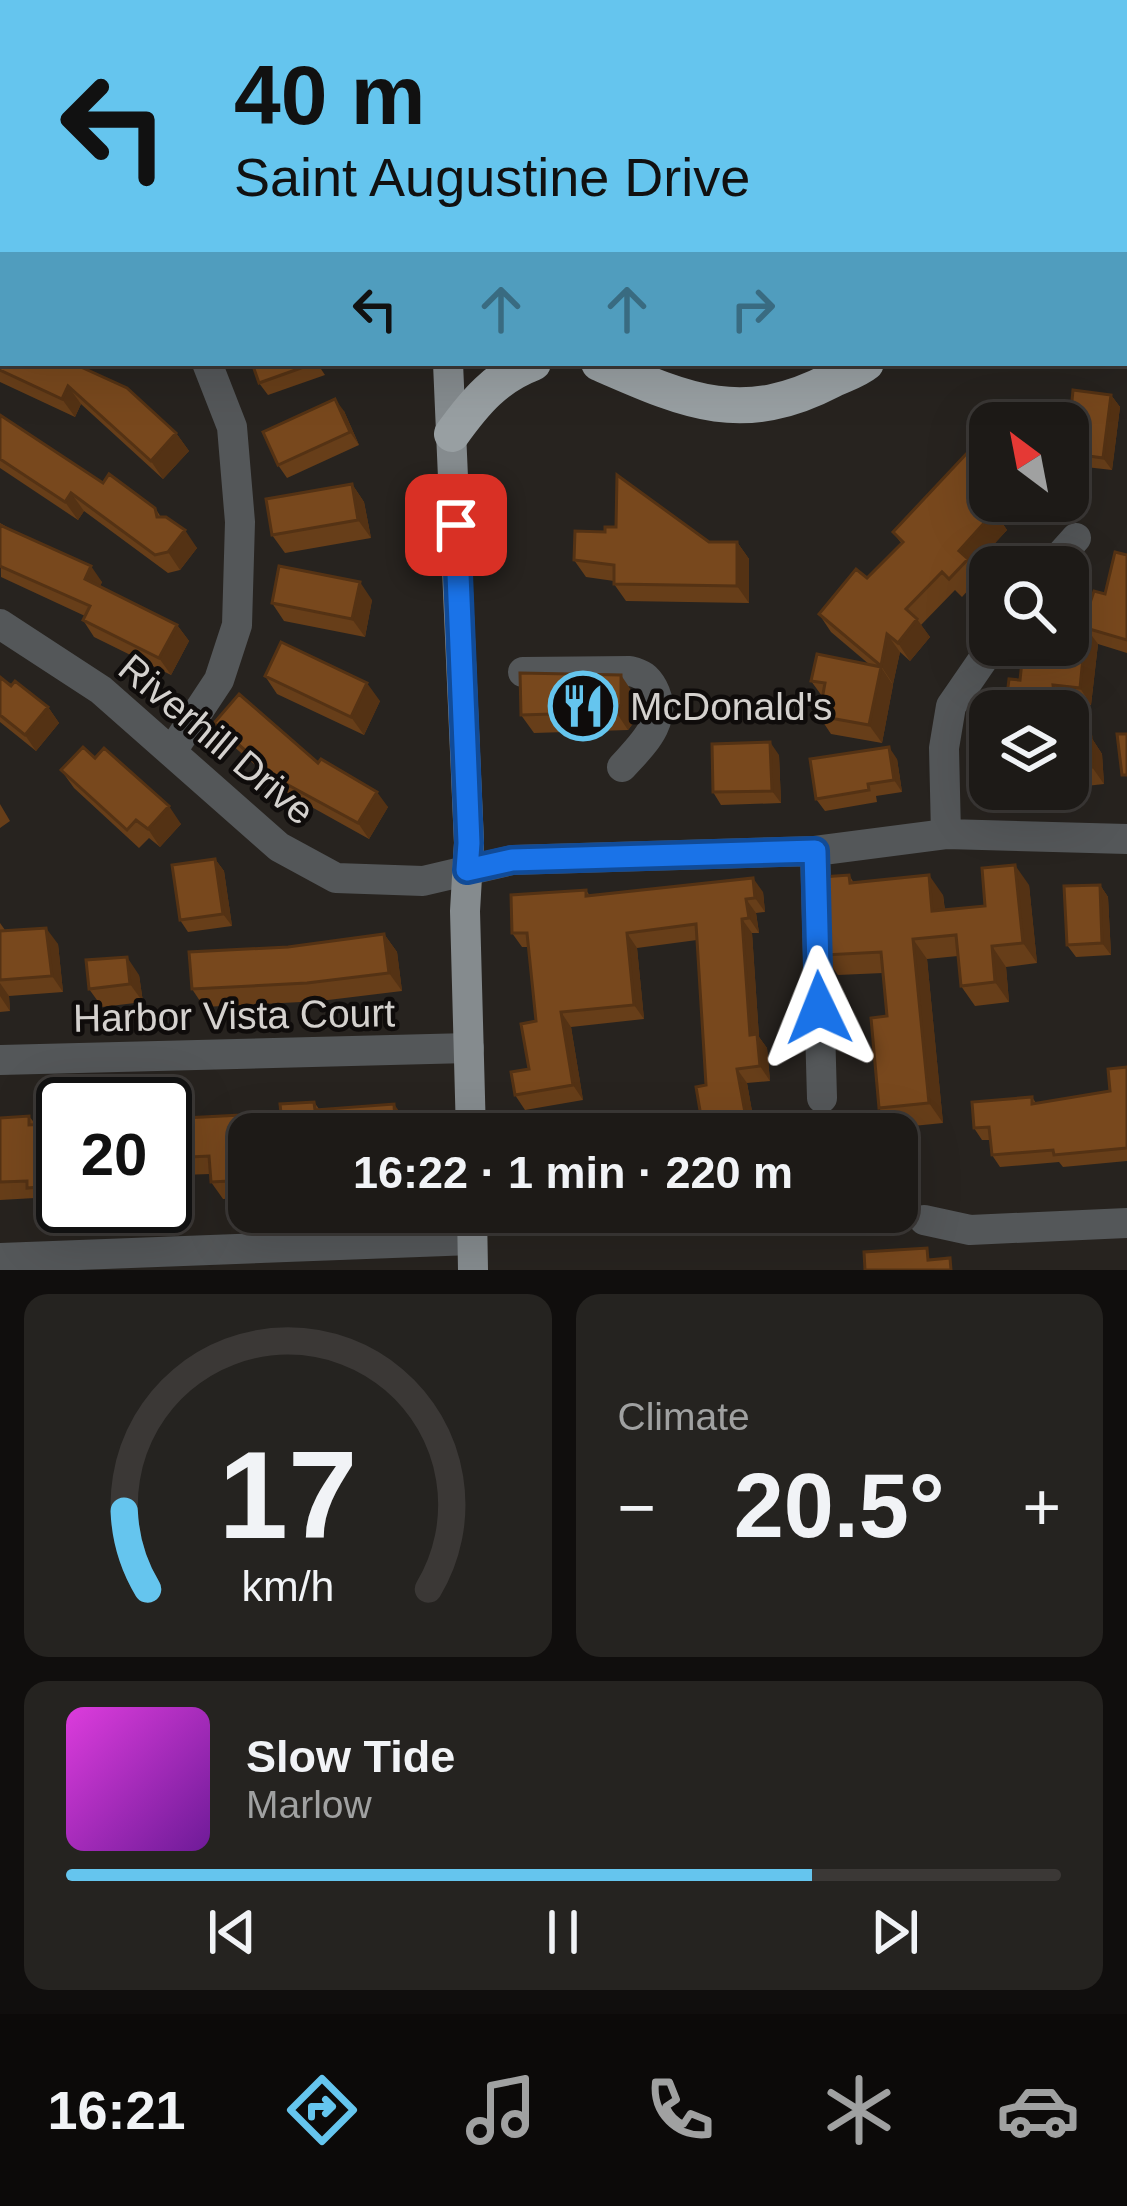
<!DOCTYPE html>
<meta charset="utf-8">
<style>
body{margin:0;font-family:Helvetica,sans-serif;background:#252320;color:#f1f3f6;height:100vh;display:flex;flex-direction:column;font-size:45px;white-space:nowrap}
*{box-sizing:border-box;margin:0}
p{font-size:39px;color:#a0a1a1}
.icon{flex:none;width:66px;height:66px;fill:none;stroke:currentColor;stroke-width:2;stroke-linecap:round;stroke-linejoin:round}
.map{position:relative;height:1270px;overflow:hidden}
.panel{display:flex;flex-direction:column;gap:24px;padding:24px;background:#100e0d;flex:1}
.panel>*{flex:none}
.hud{position:absolute;left:0px;top:0px;width:1128px;height:366px;box-shadow:0 12px 48px #0002,0 0 0 3px #3b3836;background:#65c5ee;color:#111;overflow:hidden}
.needle{width:78px;rotate:328deg}
.fabs{position:absolute;left:969px;top:402px;display:grid;gap:24px}
.fabs a{display:grid;place-items:center;width:120px;height:120px;border-radius:24px;background:#1d1a17;box-shadow:0 12px 48px #0002,0 0 0 3px #3b3836;font-size:60px}
.speed{position:absolute;left:36px;top:1077px;display:flex;gap:24px;font-size:60px;font-weight:700;text-align:center}
.speed>*{display:grid;place-content:center;width:156px;height:156px;border-radius:50%;background:#1d1a17;box-shadow:0 12px 48px #0002,0 0 0 3px #3b3836;line-height:1}
.speed .limit{border:6px solid #111;border-radius:18px;background:#fff;color:#111}
.pin{position:absolute;display:grid;place-items:center;width:102px;height:102px;color:#fff;margin:-51px;border-radius:24px;box-shadow:0 6px 18px #0006}
.me{position:absolute;width:132px;margin:-66px;rotate:358deg;stroke-linejoin:round;filter:drop-shadow(0 0 9px #0008)}
.turn{display:flex;align-items:center;gap:42px;height:252px;padding:0 36px;font-size:54px}
.turn .icon{width:156px;height:156px;stroke-width:2.5}
.turn b{display:block;font-size:84px;line-height:102px}
.lanes{display:flex;align-items:center;height:114px;padding:0 36px;background:#0003;justify-content:center;gap:60px;direction:ltr}
.lanes .off{opacity:.35}
.big{font-size:90px;font-weight:800;line-height:1.1}
.panel .card{flex:1;display:flex;flex-direction:column;justify-content:center;gap:18px;min-width:0;padding:0 42px;border-radius:24px;background:#252320}
.panel .dial{align-items:center;gap:0}
.dial svg{height:312px;overflow:visible;fill:none;stroke:#3b3836;stroke-width:7;stroke-linecap:round;text-anchor:middle}
.dial text{fill:#f1f3f6;stroke:none}
.song{display:flex;align-items:center;gap:36px}
.cover{width:144px;height:144px;border-radius:18px;background:linear-gradient(135deg,hsl(300 70% 55%),hsl(280 70% 35%))}
.played{height:12px;border-radius:6px;background:linear-gradient(90deg,#65c5ee 75%,#3b3836 75%)}
.keys{display:flex;justify-content:space-around;direction:ltr}
.heat{display:flex;justify-content:space-between;align-items:center;font-size:66px;direction:ltr}
.panel .tiles{flex:1;display:grid;gap:24px;grid-template-columns:1fr 1fr}
.card:last-child{grid-column:span 2}
.trip{position:absolute;left:228px;top:1113px;width:690px;height:120px;border-radius:24px;background:#1d1a17;box-shadow:0 12px 48px #0002,0 0 0 3px #3b3836;font-weight:800;line-height:120px;text-align:center}
.menu{display:flex;height:192px;justify-content:space-around;align-items:center;background:#0c0a09;color:#a0a1a1}
.menu .icon{width:84px;height:84px}
.menu .on{color:#65c5ee}
.menu b{font-size:54px;color:#f1f3f6}
.map>svg:first-child{display:block}
.lines{fill:none;stroke-linecap:round;stroke-linejoin:round}
.minor{stroke:#545759;stroke-width:30}
.major{stroke:#858b8e;stroke-width:30}
.highway{stroke:#989fa2;stroke-width:36}
.wall{fill:#673e19}
.shaded-wall{fill:#543214}
.building{fill:#78481d;stroke:#543214;stroke-width:3}
.route-casing{stroke:#114b97;stroke-width:30}
.route{stroke:#1a73e8;stroke-width:21}
.labels{text-anchor:middle;stroke-width:9;stroke-linejoin:round;paint-order:stroke}
.poi-label{font-size:39px;fill:#d4d1ce;stroke:#0f0c0b;text-anchor:start}
.street-label{font-size:39px;fill:#d4d1ce;stroke:#0f0c0b}
</style>
<div class="map">
<svg width="1127" height="1270" viewBox="0 0 1127 1270">
<rect width="100%" height="100%" fill="#27231f"/>
<g class="lines">
<path class="minor" d="M0 40H3
M0 197 3 198
M1050 567 1076 538
M0 624 101 690 279 847 336 878 423 881 512 860 815 851 946 834 1127 839
M523 672 630 671C642 674 647 677 653 688 670 720 642 745 622 767
M172 751 219 680 237 625 240 522 232 427 207 363
M946 834 944 748 951 706 993 645
M815 851 822 1098
M0 1060 469 1048
M924 1220 970 1230 1127 1223
M0 1258 472 1240"/>
<path class="major" d="M436 0V3
M448 363 469 843 465 911 471 1134
M472 1212 473 1270"/>
<path class="highway" d="M570 0 576 3
M650 0 657 3
M863 0 870 3
M971 0 976 3
M1125 85 1127 86
M1125 113 1127 114
M1125 206H1127
M1125 255H1127
M599 363C686 401 742 427 832 380 844 374 856 371 866 363
M452 434C475 402 496 377 533 363"/>
</g>
<path class="wall" d="M0 330 72 363 176 433 189 451 163 479 81 404 75 417 0 382Z
M317 363 325 375 268 395 259 383Z
M1111 395 1120 407 1112 470 1068 465V423Z
M344 411 359 445 287 478 278 465Z
M0 415 103 483 155 508 161 517 197 548 180 570 168 573 84 511 78 520 0 468Z
M352 484 364 502 371 538 285 553 272 535Z
M996 514 1007 530 973 567 980 577 962 597 955 590 921 625 930 637 910 661 900 652 893 684 892 682 893 685 882 743 831 734 819 716 822 696 811 681 870 665 831 632 819 614 867 578 901 543 893 532Z
M0 523 102 582 100 586 177 625 189 641 171 675 94 637 83 620 85 616 1 577Z
M709 542H737L749 559V603L626 601 614 584V581L586 577 574 560Z
M1127 555V653L1098 644 1091 705 1065 702 1066 711H1005L1020 680 1085 618 1105 594Z
M372 600 365 637 284 621 272 603Z
M265 676 380 701 364 735 277 694Z
M0 677 48 707 59 723 36 751 0 722Z
M633 693 634 722 628 730 534 733 521 715Z
M214 723 318 763 388 807 369 839 290 795 225 739Z
M1068 729 1069 738 1091 737 1102 754 1104 784 1068 788Z
M779 755 781 803 721 805 713 792Z
M95 758 181 824 160 847 149 838 139 848 74 788 61 770Z
M897 759 902 792 876 796 877 802 825 811 816 799Z
M1020 789H1064L1024 794Z
M0 804 10 821 0 828Z
M215 859 224 871 232 926 188 932 180 920Z
M849 875 854 883 943 895 945 910 985 906 1029 885 1037 963 1006 967 1009 1002 975 1006 961 986 958 956 927 959 943 1123 893 1128 879 1108 887 1016 883 973 838 975 824 955Z
M1100 885 1108 897 1111 955 1076 957 1067 945Z
M586 890 590 896 763 892 765 912 756 913 759 933H752L759 1037 767 1048 770 1081 747 1083 756 1134H704L706 1085 697 940 637 948 644 1019 571 1027 583 1100 525 1110 515 1095 529 1069 536 1021 528 947H522L512 933Z
M0 923 5 930 58 944 63 992 9 996 10 1011 0 1012Z
M384 934 397 952 402 991 320 1001 204 1007 192 989 288 947Z
M139 975 143 1002 102 1007 89 989Z
M1127 1067V1161L1063 1167 1059 1162 1000 1167 992 1155 990 1140H982L974 1128 1032 1097 1036 1103 1110 1091Z
M314 1102 319 1109 406 1121 249 1134V1198L223 1199 211 1182 210 1174 181 1175 182 1199 165 1200V1119L281 1113Z
M29 1116 36 1125 63 1123V1203L39 1205 35 1198 0 1200V1118Z"/>
<path class="shaded-wall" d="M68 386 81 404 75 417 62 399Z
M1111 395 1120 407 1112 470 1103 458Z
M335 399 344 411 359 445 350 432Z
M176 433 189 451 163 479 151 461Z
M352 484 364 502 371 538 358 520Z
M990 488V501H1007L996 514 1007 530 973 567 959 551 980 499Z
M71 493 84 511 78 520 65 502Z
M185 530 197 548 180 570 168 552Z
M737 542 749 559V603L737 586Z
M91 566 102 582 96 595 85 579Z
M360 582 372 600 365 637 352 619Z
M917 619 930 637 910 661 898 643Z
M177 625 189 641 171 675 159 658Z
M1086 628 1098 644 1091 705 1080 688Z
M887 634 900 652 893 684 881 666Z
M881 667 893 685 882 743 869 725Z
M621 675 633 693 634 722 628 730 616 712Z
M367 683 380 701 364 735 351 717Z
M1053 685 1065 702 1066 711H1056Z
M48 707 59 723 36 751 25 735Z
M1091 737 1102 754 1104 784 1092 767Z
M770 742 779 755 781 803 772 791Z
M889 747 897 759 902 792 894 780Z
M377 792 388 807 369 839 358 823Z
M169 806 181 824 160 847 148 829Z
M215 859 224 871 232 926 223 914Z
M1015 865 1029 885 1037 963 1023 943Z
M929 875 943 895 947 931 932 911Z
M753 878 763 892 765 912 755 898Z
M1100 885 1108 897 1111 955 1102 943Z
M746 899 756 913 759 933 749 918Z
M742 919 752 933 759 1037 767 1048 770 1081 760 1066 750 1035Z
M46 928 58 944 63 992 52 976Z
M627 933 637 948 644 1019 634 1005Z
M384 934 397 952 402 991 389 973Z
M913 939 927 959 943 1123 929 1103Z
M992 946 1006 967 1009 1002 995 982Z
M127 957 139 975 143 1002 130 984Z
M0 983 9 996 10 1011 0 996Z
M561 1012 571 1027 583 1100 573 1085Z
M737 1069 747 1083 756 1134H749Z
M394 1104 406 1121 407 1134H396Z
M887 1121 896 1133V1134H887Z
M169 1158 181 1175 182 1199 170 1182Z"/>
<path class="building" d="M226 0H274V3H226Z
M0 107 3 108V148L0 147Z
M0 242 3 243V281L0 280Z
M0 330 3 331V363H72L127 388 176 433 151 461 68 386 62 399 0 370Z
M252 363H315L259 383Z
M1073 390 1111 395 1103 458 1068 453V423H1008V416L1071 411Z
M335 399 350 432 278 465 263 432Z
M0 415 103 483 109 474 155 508 157 517H166L185 530 168 552 155 555 71 493 65 502 0 459Z
M968 452 990 472V488L980 499 994 512 959 551 968 559 949 579 942 572 906 609 917 619 898 643 887 634 881 666 819 614 856 569 867 578 903 542 893 532Z
M617 475 709 542H737V586L614 584V565L574 560 575 531 605 532V527H616Z
M352 484 358 520 272 535 266 499Z
M0 525 91 566 85 579 177 625 159 658 83 620 90 606 0 566Z
M1115 552 1127 555V640L1086 628 1080 688 1053 685 1056 711H1005L1009 679 1020 680 1023 652 1048 655 1051 645H1068V613L1085 618 1094 591 1105 594Z
M279 566 360 582 352 619 272 603Z
M281 642 367 683 351 717 265 676Z
M817 654 881 667 869 725 819 716 825 683 811 681Z
M520 673 621 675V704L616 712 521 715Z
M0 677 11 686 15 681 48 707 25 735 0 715Z
M239 694 318 763 321 759 377 792 358 823 279 780 214 723Z
M990 729V756H988L985 730Z
M1117 734H1127V775H1122Z
M1091 737 1092 767 1068 770V738Z
M770 742 772 791 713 792 712 744Z
M83 747 95 758 104 748 169 806 148 829 136 820 127 830 61 770Z
M889 747 894 780 868 784 869 790 816 799 810 759Z
M215 859 223 914 180 920 172 865Z
M1015 865 1023 943 992 946 995 982 961 986 956 935 913 939 929 1103 879 1108 871 1018 887 1016 881 952 824 955 822 877 849 875 850 883 929 875 932 911 985 906 982 868Z
M753 878 755 898 746 899 749 918 742 919 750 1035 757 1034 760 1066 737 1069 749 1134H704L696 1087 706 1085 696 924 627 933 634 1005 561 1012 573 1085 515 1095 511 1072 529 1069 521 1024 536 1021 527 933H512L511 895 586 890V896Z
M1100 885 1102 943 1067 945 1064 886Z
M46 928 52 976 0 980V931Z
M384 934 389 973 307 983 192 989 189 952 288 947Z
M127 957 130 984 89 989 86 960Z
M1127 1067V1148L1054 1155 1053 1150 992 1155 989 1127 974 1128 972 1102 1032 1097V1104L1110 1091 1108 1069Z
M314 1102 315 1110 394 1104 396 1134H249V1180L211 1182 209 1156 169 1158 170 1182 165 1183V1119L281 1113 280 1104Z
M29 1116V1125L63 1123V1185L27 1188V1181L0 1182V1118Z
M887 1121V1134H846V1122Z
M927 1248 928 1260 950 1258 951 1270H865L864 1252Z"/>
<g class="lines">
<defs>
<path id="route" d="M456 525 469 843 467 870 512 860 815 851 819 1008"/>
</defs>
<use href="#route" class="route-casing"/>
<use href="#route" class="route"/>
</g>
<defs>
<symbol id="restaurant-ring" viewBox="-11 -11 22 22"><circle r="9.5" fill="#0f0c0b" stroke="#65c5ee" stroke-width="1.5"/><path d="M-5-6h1v4h1v-4h1v4h1v-4h1v5L-1.5 .5V6h-2V.5L-5-1ZM5-6V6H3V1.5H1.5Q1.5-4 5-6Z" fill="#65c5ee"/></symbol>
</defs>
<g fill-rule="evenodd">
<use href="#restaurant-ring" x="545" y="668" width="76" height="76"/>
</g>
<g class="labels">
<g class="poi-label">
<text x="630" y="720">McDonald's</text>
</g>
<g class="street-label">
<text transform="translate(217 739) rotate(40)" y="14">Riverhill Drive</text>
<text transform="translate(234 1015) rotate(-1)" y="14">Harbor Vista Court</text>
</g>
</g>
</svg>
<div class="fabs">
<a><svg class="needle" viewBox="-14 -14 28 28"><path d="M0-13l5 13h-10z" fill="#e53935"/><path d="M0 13l5-13h-10z" fill="#a0a1a1"/></svg></a>
<a><svg class="icon" aria-label="search" viewBox="0 0 24 24"><circle cx="10" cy="10" r="6"/><path d="M15 15l6 6"/></svg></a>
<a><svg class="icon" aria-label="layers" viewBox="0 0 24 24"><path d="M12 4l9 5-9 5-9-5zM3 14l9 5 9-5"/></svg></a>
</div>
<div class="speed"><div class="limit">20</div></div>
<div class="pin" style="left:456px;top:525px;background:#d93025"><svg class="icon" aria-label="arrive" viewBox="0 0 24 24"><path d="M6 21V4h12l-3 4 3 4H6"/></svg></div>
<svg class="me" style="left:819px;top:1008px" viewBox="-20 -20 40 40"><path d="M0-17L14 15 0 8-14 15z" fill="#1a73e8" stroke="#fff" stroke-width="4"/></svg>
<div class="trip">16:22 · 1 min · 220 m</div>
<div class="hud">
<div class="turn"><svg class="icon" aria-label="left" viewBox="0 0 24 24"><path d="M17 20v-9H6M10 6l-5 5 5 5"/></svg><div><b>40 m</b>Saint Augustine Drive</div></div>
<div class="lanes"><svg class="icon" aria-label="left" viewBox="0 0 24 24"><path d="M17 20v-9H6M10 6l-5 5 5 5"/></svg><svg class="icon off" aria-label="ahead" viewBox="0 0 24 24"><path d="M12 20V5M6 11l6-6 6 6"/></svg><svg class="icon off" aria-label="ahead" viewBox="0 0 24 24"><path d="M12 20V5M6 11l6-6 6 6"/></svg><svg class="icon off" aria-label="right" viewBox="0 0 24 24"><path d="M7 20v-9h11M14 6l5 5-5 5"/></svg></div>
</div>
</div>
<section class="panel">
<div class="tiles">
<div class="card dial"><svg viewBox="0 0 100 80">
<path d="M14 69A42 42 0 1 1 86 69"/>
<path d="M14 69A42 42 0 0 1 8 49" stroke="#65c5ee"/>
<text x="50" y="56" font-size="32" font-weight="700">17</text>
<text x="50" y="72" font-size="11">km/h</text>
</svg></div>
<div class="card"><p>Climate</p>
<div class="heat"><a>−</a><b class="big">20.5°</b><a>+</a></div>
</div>
<div class="card">
<div class="song"><i class="cover"></i><div><b>Slow Tide</b><p>Marlow</p></div></div>
<div class="played"></div>
<div class="keys"><svg class="icon" aria-label="previous" viewBox="0 0 24 24"><path d="M18 5L8 12l10 7zM5 5v14"/></svg><svg class="icon" aria-label="pause" viewBox="0 0 24 24"><path d="M8 5v14M16 5v14"/></svg><svg class="icon" aria-label="next" viewBox="0 0 24 24"><path d="M6 5l10 7-10 7zM19 5v14"/></svg></div>
</div>
</div>
</section>
<nav class="menu">
<b>16:21</b>
<svg class="icon on" aria-label="directions" viewBox="0 0 24 24"><path d="M12 3l9 9-9 9-9-9zM9 14v-3h6M13 9l2 2-2 2"/></svg>
<svg class="icon" aria-label="music" viewBox="0 0 24 24"><path d="M9 18V5l10-2v13"/><circle cx="6" cy="18" r="3"/><circle cx="16" cy="16" r="3"/></svg>
<svg class="icon" aria-label="phone" viewBox="0 0 24 24"><path d="M5 4h4l2 5-3 2q2 4 5 5l2-3 5 2v4C11 20 4 13 5 4z"/></svg>
<svg class="icon" aria-label="climate" viewBox="0 0 24 24"><path d="M12 3v18M4 7l16 10M4 17L20 7"/></svg>
<svg class="icon" aria-label="car" viewBox="0 0 24 24"><path d="M5 17H2v-5l4-1 3-4h7l3 4 3 1v5h-3M9 17h6M6 11h13"/><circle cx="7" cy="17" r="2"/><circle cx="17" cy="17" r="2"/></svg>
</nav>
